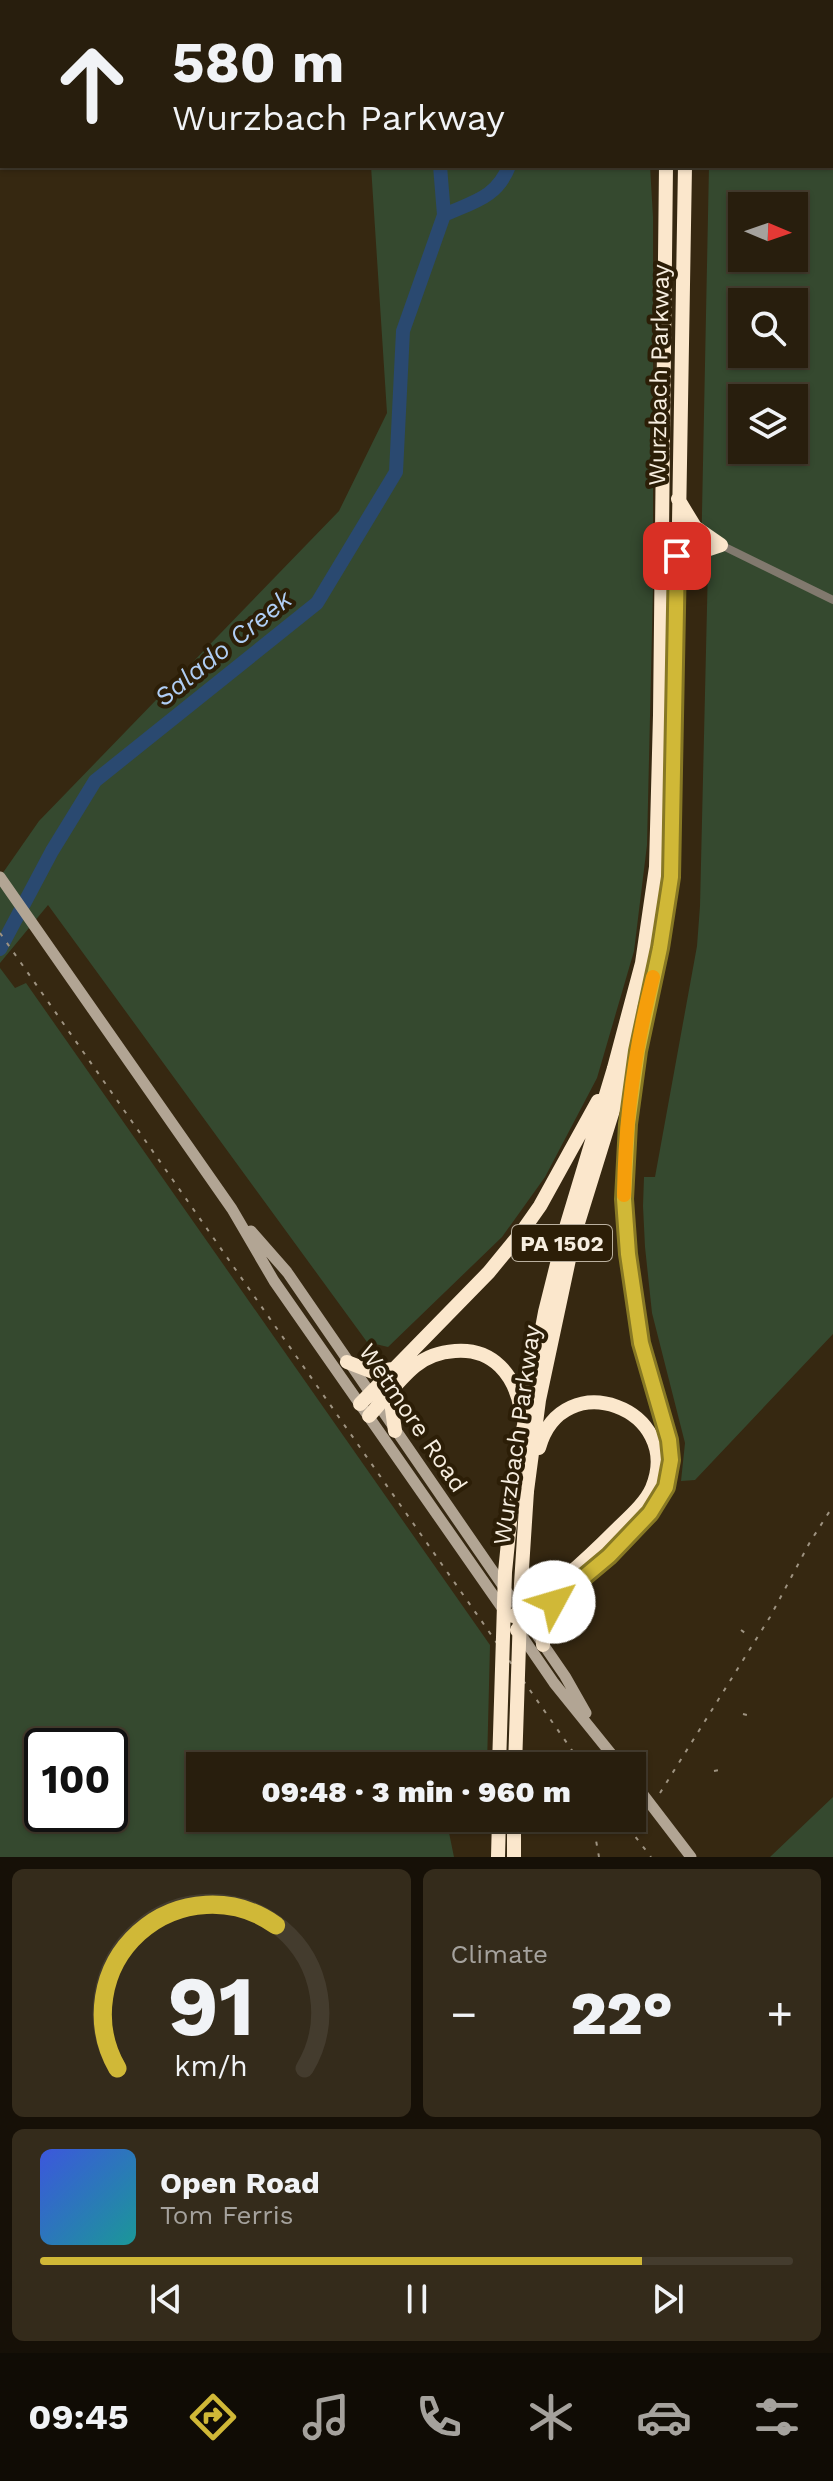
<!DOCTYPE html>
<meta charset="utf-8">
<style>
body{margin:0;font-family:"Work Sans",sans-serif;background:#342b1b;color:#f1f3f6;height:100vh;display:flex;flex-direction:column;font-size:30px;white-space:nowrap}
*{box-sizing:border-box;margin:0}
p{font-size:26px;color:#a5a29d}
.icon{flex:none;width:44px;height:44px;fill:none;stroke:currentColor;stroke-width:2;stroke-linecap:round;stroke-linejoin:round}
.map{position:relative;height:1857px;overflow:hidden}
.details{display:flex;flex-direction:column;gap:12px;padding:12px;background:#161007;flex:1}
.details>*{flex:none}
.top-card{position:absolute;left:0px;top:0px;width:834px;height:168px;box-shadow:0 2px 6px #0004,0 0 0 2px #443c2e;background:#281e0d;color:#f1f3f6;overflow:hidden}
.needle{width:52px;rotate:92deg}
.buttons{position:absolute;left:728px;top:192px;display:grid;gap:16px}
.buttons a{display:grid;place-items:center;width:80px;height:80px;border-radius:0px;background:#281e0d;box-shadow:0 2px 6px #0004,0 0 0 2px #443c2e;font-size:40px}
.speed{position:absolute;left:24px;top:1728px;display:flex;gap:16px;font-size:40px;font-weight:700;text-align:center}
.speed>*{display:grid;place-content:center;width:104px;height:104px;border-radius:50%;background:#281e0d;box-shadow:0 2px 6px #0004,0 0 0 2px #443c2e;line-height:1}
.speed .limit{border:4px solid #111;border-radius:12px;background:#fff;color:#111}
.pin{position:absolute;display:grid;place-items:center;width:68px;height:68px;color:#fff;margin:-34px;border-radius:16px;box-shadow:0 4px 12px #0006}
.me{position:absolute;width:88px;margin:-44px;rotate:51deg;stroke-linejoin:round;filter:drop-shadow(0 0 6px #0008)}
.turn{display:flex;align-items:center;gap:28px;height:168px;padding:0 40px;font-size:36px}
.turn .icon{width:104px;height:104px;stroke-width:2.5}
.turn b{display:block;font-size:56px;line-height:68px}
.big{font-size:60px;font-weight:800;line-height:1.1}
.details .card{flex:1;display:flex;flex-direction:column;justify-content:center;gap:12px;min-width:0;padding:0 28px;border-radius:12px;background:#342b1b}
.details .dial{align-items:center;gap:0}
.dial svg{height:208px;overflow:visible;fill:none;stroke:#443c2e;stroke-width:7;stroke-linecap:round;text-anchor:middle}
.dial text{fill:#f1f3f6;stroke:none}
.song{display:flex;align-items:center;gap:24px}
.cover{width:96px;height:96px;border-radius:12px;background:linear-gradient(135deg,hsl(230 70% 55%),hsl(180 70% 35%))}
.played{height:8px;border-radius:4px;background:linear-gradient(90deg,#d0b837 80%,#443c2e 80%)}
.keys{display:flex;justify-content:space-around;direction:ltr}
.heat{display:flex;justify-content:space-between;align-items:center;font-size:44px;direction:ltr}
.details .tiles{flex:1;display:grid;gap:12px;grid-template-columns:1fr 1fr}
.card:last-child{grid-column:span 2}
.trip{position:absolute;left:186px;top:1752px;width:460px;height:80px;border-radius:0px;background:#281e0d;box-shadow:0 2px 6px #0004,0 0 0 2px #443c2e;font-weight:800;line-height:80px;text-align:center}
.tab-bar{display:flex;height:128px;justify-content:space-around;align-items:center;background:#100c05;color:#a5a29d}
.tab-bar .icon{width:56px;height:56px}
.tab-bar .current{color:#d0b837}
.tab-bar b{font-size:36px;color:#f1f3f6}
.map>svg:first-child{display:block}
.green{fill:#35492f;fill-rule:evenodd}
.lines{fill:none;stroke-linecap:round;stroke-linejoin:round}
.river{stroke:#2a4970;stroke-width:14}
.minor{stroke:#81796e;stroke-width:8}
.secondary{stroke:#b2a594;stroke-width:11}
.motorway{stroke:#fbe7cc;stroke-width:14}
.rail{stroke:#9e9381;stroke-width:2;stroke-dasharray:4 8;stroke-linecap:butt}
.motorway-bridge{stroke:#fbe7cc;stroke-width:14}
.route-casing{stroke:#877824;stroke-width:20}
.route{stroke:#d0b837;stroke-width:14}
.slow{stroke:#f59e0b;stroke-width:14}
.labels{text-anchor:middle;stroke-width:8;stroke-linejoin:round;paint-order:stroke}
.shield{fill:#2c1e07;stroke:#bab09f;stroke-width:2}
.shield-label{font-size:22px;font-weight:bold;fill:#f7eee0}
.street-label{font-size:24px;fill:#f7eee0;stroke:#2c1e07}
.water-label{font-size:26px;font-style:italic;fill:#b0cef5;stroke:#2c1e07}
</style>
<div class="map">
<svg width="833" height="1857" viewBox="0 0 833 1857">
<rect width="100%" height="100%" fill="#362811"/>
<path class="green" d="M346 0H627L628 2H347Z
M712 0H833V1334L695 1480 681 1481 685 1443 652 1313 645 1247 643 1206 644 1177H655L697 946 700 906 708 565 701 562 709 166H832V2H712ZM742 206H794V258H742ZM742 302H794V354H742ZM742 398H794V450H742Z
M371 166H650L653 217V588L647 845 634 951 597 1078 545 1177 502 1237 388 1347 367 1342 48 905 0 963V877L39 821 339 511 387 413Z
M0 968 15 988 26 983 490 1645 487 1766H200V1818H446L454 1857H0ZM42 1746H110V1814H42Z
M833 1797V1857H770Z"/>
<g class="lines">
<path class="river" d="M413 0V2
M465 2 466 0
M759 2 769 0
M444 215C472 202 497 198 509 166
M0 949 52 851 95 781 317 603 396 472 403 331 444 215 440 166"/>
<path class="minor" d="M721 545 833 600"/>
<path class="secondary" d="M0 877 232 1209 274 1281 505 1612
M251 1231 287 1272 565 1676 586 1713
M519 1632 554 1683 621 1766
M632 1780 691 1857"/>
<path class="motorway" d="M650 0V2
M671 0V2
M678 499 695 527 721 545
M678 582 700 552 721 545
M347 1362 373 1372 393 1369
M395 1388 392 1409 395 1431
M360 1404 489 1272 521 1233 540 1206 598 1101
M369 1416C384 1400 398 1380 415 1366 426 1357 440 1352 455 1351 493 1348 515 1375 521 1410
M515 1473 545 1312 567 1224 614 1068 642 963 656 867 660 715 666 166
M527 1491 539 1400 574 1236 649 994 660 948 669 901 674 819 685 166
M542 1613 543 1645
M513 1616C554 1589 582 1564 616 1530 628 1518 645 1504 652 1488 685 1409 562 1363 539 1448
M517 1630C559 1599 653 1530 668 1481 679 1444 651 1384 642 1345 637 1323 634 1301 631 1279 621 1201 627 1131 637 1054
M498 1857 499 1818
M514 1857V1818"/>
<path class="rail" d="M0 933 583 1766
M741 1630 745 1633
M743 1714 751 1716
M714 1771 720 1770
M660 1793 770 1617 810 1542 833 1506
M592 1818 599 1857
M621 1818 651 1857"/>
<path class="motorway-bridge" d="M499 1766 505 1572 515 1473
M515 1766 521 1584 527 1491"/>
</g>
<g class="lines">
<defs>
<path id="route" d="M554 1602 609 1556 650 1513 666 1487 671 1460 669 1440 641 1343 628 1254 624 1199 628 1124 638 1051 660 948 671 877 677 556"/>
</defs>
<use href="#route" class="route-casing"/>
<use href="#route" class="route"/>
<path class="slow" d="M624 1195C625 1121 635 1047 653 977"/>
</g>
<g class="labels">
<rect class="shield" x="512" y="1225" width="100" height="36" rx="6"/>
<g class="shield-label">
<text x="562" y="1251">PA 1502</text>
</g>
<g class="street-label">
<text transform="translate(659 375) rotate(-89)" y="8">Wurzbach Parkway</text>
<text transform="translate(413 1418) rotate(56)" y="8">Wetmore Road</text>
<text transform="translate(517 1435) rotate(-82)" y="8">Wurzbach Parkway</text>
</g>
<g class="water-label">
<text transform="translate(223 648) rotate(-39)" y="9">Salado Creek</text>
</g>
</g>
</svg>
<div class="buttons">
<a><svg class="needle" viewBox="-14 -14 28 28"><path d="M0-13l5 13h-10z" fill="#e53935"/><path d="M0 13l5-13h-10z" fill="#a5a29d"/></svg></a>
<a><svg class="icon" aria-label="search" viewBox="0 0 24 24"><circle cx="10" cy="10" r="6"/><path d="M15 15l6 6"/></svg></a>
<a><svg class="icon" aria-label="layers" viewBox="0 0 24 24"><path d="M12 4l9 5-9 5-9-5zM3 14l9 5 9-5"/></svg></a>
</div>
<div class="speed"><div class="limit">100</div></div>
<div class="pin" style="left:677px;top:556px;background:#d93025"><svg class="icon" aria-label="arrive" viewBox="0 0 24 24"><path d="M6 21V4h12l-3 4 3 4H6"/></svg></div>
<svg class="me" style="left:554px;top:1602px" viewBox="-20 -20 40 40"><circle r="19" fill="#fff"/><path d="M0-13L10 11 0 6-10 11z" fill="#d0b837"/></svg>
<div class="trip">09:48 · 3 min · 960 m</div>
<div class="top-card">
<div class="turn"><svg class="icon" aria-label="ahead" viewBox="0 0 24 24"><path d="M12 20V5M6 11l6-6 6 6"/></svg><div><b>580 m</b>Wurzbach Parkway</div></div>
</div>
</div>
<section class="details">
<div class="tiles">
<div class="card dial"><svg viewBox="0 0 100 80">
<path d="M14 69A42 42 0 1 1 86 69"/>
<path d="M14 69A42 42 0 0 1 75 14" stroke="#d0b837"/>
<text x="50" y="56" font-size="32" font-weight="700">91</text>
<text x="50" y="72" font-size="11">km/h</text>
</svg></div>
<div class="card"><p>Climate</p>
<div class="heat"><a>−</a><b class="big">22°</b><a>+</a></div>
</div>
<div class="card">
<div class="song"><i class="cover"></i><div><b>Open Road</b><p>Tom Ferris</p></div></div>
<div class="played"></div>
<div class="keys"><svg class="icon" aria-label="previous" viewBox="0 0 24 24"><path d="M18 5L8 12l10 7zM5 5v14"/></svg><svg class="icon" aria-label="pause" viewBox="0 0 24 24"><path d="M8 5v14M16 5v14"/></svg><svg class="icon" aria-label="next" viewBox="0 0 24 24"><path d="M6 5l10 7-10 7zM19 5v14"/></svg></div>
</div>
</div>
</section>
<nav class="tab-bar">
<b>09:45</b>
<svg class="icon current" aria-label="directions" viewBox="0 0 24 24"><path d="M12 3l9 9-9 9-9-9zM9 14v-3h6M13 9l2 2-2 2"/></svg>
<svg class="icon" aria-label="music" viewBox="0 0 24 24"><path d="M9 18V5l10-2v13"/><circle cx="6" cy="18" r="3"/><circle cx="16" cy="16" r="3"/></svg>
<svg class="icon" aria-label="phone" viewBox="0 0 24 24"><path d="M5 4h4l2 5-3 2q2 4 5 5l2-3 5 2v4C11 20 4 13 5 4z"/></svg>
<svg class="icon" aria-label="climate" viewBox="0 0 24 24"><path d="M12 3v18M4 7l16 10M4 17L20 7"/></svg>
<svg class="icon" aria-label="car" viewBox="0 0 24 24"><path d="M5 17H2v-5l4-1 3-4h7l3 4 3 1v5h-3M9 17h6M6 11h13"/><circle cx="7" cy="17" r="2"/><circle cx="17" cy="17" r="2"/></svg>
<svg class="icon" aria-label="filters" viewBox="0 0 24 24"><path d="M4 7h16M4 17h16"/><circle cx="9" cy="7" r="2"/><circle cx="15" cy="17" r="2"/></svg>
</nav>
